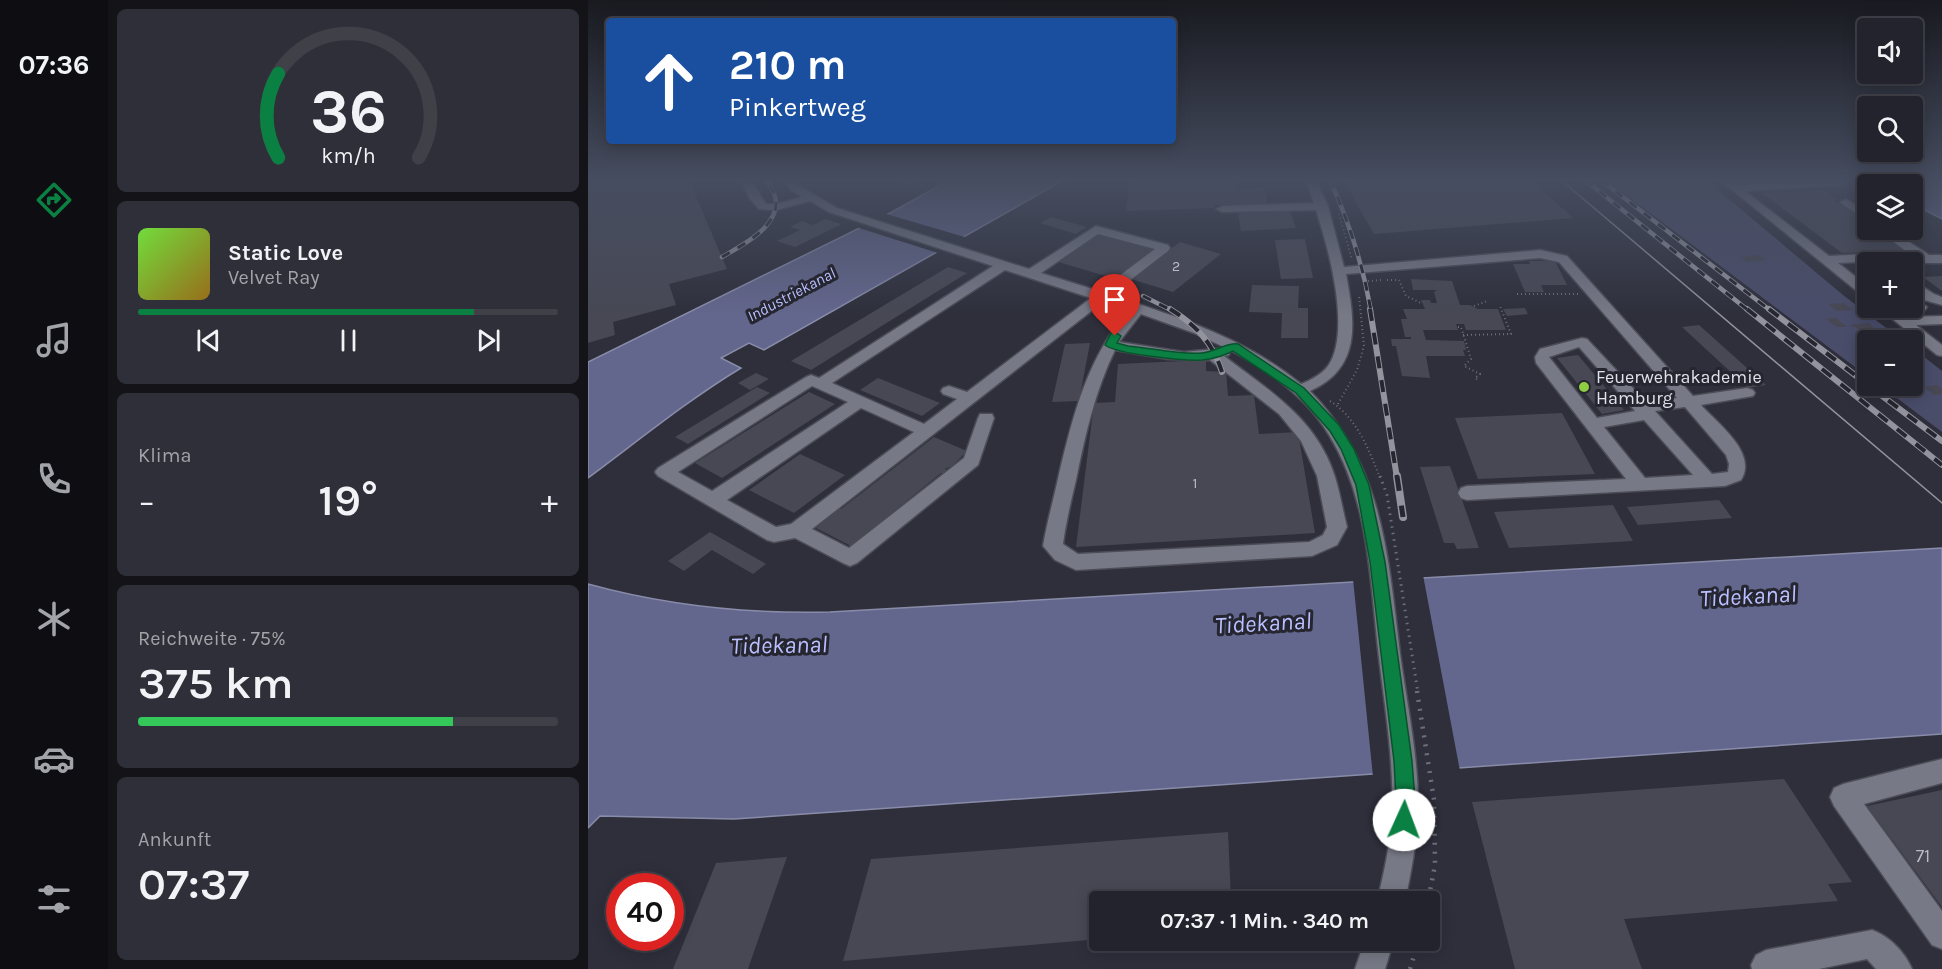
<!DOCTYPE html>
<html lang="de">
<meta charset="utf-8">
<style>
body{margin:0;font-family:Karla,sans-serif;background:#2e2f38;color:#f1f3f6;height:100vh;display:flex;flex-direction:column;font-size:22px;white-space:nowrap}
*{box-sizing:border-box;margin:0}
p{font-size:20px;color:#a2a4a9}
.icon{flex:none;width:33px;height:33px;fill:none;stroke:currentColor;stroke-width:2;stroke-linecap:round;stroke-linejoin:round}
.map{position:relative;flex:1;overflow:hidden}
.details{display:flex;flex-direction:column;gap:9px;padding:9px;background:#131318;width:480px}
.details>*{flex:none}
.top-card{position:absolute;left:18px;top:18px;width:570px;height:126px;border-radius:6px;box-shadow:0 3px 15px #0003,0 0 0 2px #3f4048;background:#1a4fa0;color:#fff;overflow:hidden}
.fabs{position:absolute;left:1269px;top:18px;display:grid;gap:12px}
.fabs a{display:grid;place-items:center;width:66px;height:66px;border-radius:6px;background:#22232c;box-shadow:0 3px 15px #0003,0 0 0 2px #3f4048;font-size:30px}
.speed{position:absolute;left:18px;top:873px;display:flex;gap:12px;font-size:30px;font-weight:700;text-align:center}
.speed>*{display:grid;place-content:center;width:78px;height:78px;border-radius:50%;background:#22232c;box-shadow:0 3px 15px #0003,0 0 0 2px #3f4048;line-height:1}
.speed .limit{border:9px solid #d22;background:#fff;color:#111}
.pin{position:absolute;display:grid;place-items:center;width:51px;height:51px;color:#fff;margin:-62px -26px;border-radius:50% 50% 50% 0;rotate:-45deg;box-shadow:0 0 6px #0007}
.pin .icon{rotate:45deg}
.me{position:absolute;width:66px;margin:-33px;rotate:2deg;stroke-linejoin:round;filter:drop-shadow(0 0 4px #0008)}
.turn{display:flex;align-items:center;gap:21px;height:126px;padding:0 24px;font-size:27px}
.turn .icon{width:78px;height:78px;stroke-width:2.5}
.turn b{display:block;font-size:42px;line-height:51px}
.big{font-size:45px;font-weight:600;line-height:1.1}
.details .card{flex:1;display:flex;flex-direction:column;justify-content:center;gap:9px;min-width:0;padding:0 21px;border-radius:9px;background:#2e2f38}
.details .dial{align-items:center;gap:0}
.dial svg{height:156px;overflow:visible;fill:none;stroke:#3f4048;stroke-width:7;stroke-linecap:round;text-anchor:middle}
.dial text{fill:#f1f3f6;stroke:none}
.song{display:flex;align-items:center;gap:18px}
.cover{width:72px;height:72px;border-radius:9px;background:linear-gradient(135deg,hsl(100 70% 55%),hsl(40 70% 35%))}
.played{height:6px;border-radius:3px;background:linear-gradient(90deg,#0b8043 80%,#3f4048 80%)}
.keys{display:flex;justify-content:space-around;direction:ltr}
.heat{display:flex;justify-content:space-between;align-items:center;font-size:33px;direction:ltr}
.charge{height:9px;border-radius:4px;background:linear-gradient(90deg,#34c759 75%,#3f4048 0)}
.trip{position:absolute;left:501px;top:891px;width:351px;height:60px;border-radius:6px;background:#22232c;box-shadow:0 3px 15px #0003,0 0 0 2px #3f4048;font-weight:600;line-height:60px;text-align:center}
main{display:flex;flex:1;min-height:0}
.tabs{display:flex;flex-direction:column;width:108px;justify-content:space-around;align-items:center;background:#0e0e12;color:#a2a4a9}
.tabs .icon{width:42px;height:42px}
.tabs .on{color:#0b8043}
.tabs b{font-size:27px;color:#f1f3f6}
.map>svg:first-child{display:block}
.green{fill:#4a4d6a}
.water{fill:#64678d;stroke:#898ca9;stroke-width:1.5}
.pier{fill:#2e2f3b}
.building{fill:#474854}
.lines{fill:none;stroke-linecap:round;stroke-linejoin:round}
.minor-casing{stroke:#4b4c56;stroke-width:3}
.path-far2{stroke:#6d6e79;stroke-width:2;stroke-dasharray:1 3;stroke-linecap:butt}
.path-far1{stroke:#6d6e79;stroke-width:3;stroke-dasharray:1.5 5;stroke-linecap:butt}
.path{stroke:#6d6e79;stroke-width:4.5;stroke-dasharray:2 7;stroke-linecap:butt}
.minor{fill:#777986;fill-rule:evenodd}
.tram{stroke:#92939d;stroke-width:1.5}
.rail-far2-casing{stroke:#92939d;stroke-width:4.5}
.rail-far1-casing{stroke:#92939d;stroke-width:6}
.rail-casing{stroke:#92939d;stroke-width:8}
.rail-far2{stroke:#252630;stroke-width:3;stroke-dasharray:9;stroke-linecap:butt}
.rail-far1{stroke:#252630;stroke-width:4;stroke-dasharray:12;stroke-linecap:butt}
.rail{stroke:#252630;stroke-width:5;stroke-dasharray:15;stroke-linecap:butt}
.route{fill:#0b8043;stroke:#07532c;stroke-width:1.5}
.poi-dot{fill:#8fcd42;stroke:#252630;stroke-width:2}
.labels{text-anchor:middle;stroke-width:6;stroke-linejoin:round;paint-order:stroke}
.far-number-label{font-size:14px;fill:#babbc4}
.number-label{font-size:15px;fill:#babbc4}
.far-water-label{font-size:16px;font-style:italic;fill:#babfff;stroke:#252630}
.poi-label{font-size:18px;fill:#e0e1e9;stroke:#252630;text-anchor:start}
.near-number-label{font-size:18px;fill:#babbc4}
.near-water-label{font-size:24px;font-style:italic;fill:#babfff;stroke:#252630}
</style>
<main>
<nav class="tabs">
<b>07:36</b>
<svg class="icon on" aria-label="directions" viewBox="0 0 24 24"><path d="M12 3l9 9-9 9-9-9zM9 14v-3h6M13 9l2 2-2 2"/></svg>
<svg class="icon" aria-label="music" viewBox="0 0 24 24"><path d="M9 18V5l10-2v13"/><circle cx="6" cy="18" r="3"/><circle cx="16" cy="16" r="3"/></svg>
<svg class="icon" aria-label="phone" viewBox="0 0 24 24"><path d="M5 4h4l2 5-3 2q2 4 5 5l2-3 5 2v4C11 20 4 13 5 4z"/></svg>
<svg class="icon" aria-label="climate" viewBox="0 0 24 24"><path d="M12 3v18M4 7l16 10M4 17L20 7"/></svg>
<svg class="icon" aria-label="car" viewBox="0 0 24 24"><path d="M5 17H2v-5l4-1 3-4h7l3 4 3 1v5h-3M9 17h6M6 11h13"/><circle cx="7" cy="17" r="2"/><circle cx="17" cy="17" r="2"/></svg>
<svg class="icon" aria-label="filters" viewBox="0 0 24 24"><path d="M4 7h16M4 17h16"/><circle cx="9" cy="7" r="2"/><circle cx="15" cy="17" r="2"/></svg>
</nav>
<section class="details">
<div class="card dial"><svg viewBox="0 0 100 80">
<path d="M14 69A42 42 0 1 1 86 69"/>
<path d="M14 69A42 42 0 0 1 14 26" stroke="#0b8043"/>
<text x="50" y="56" font-size="32" font-weight="700">36</text>
<text x="50" y="72" font-size="11">km/h</text>
</svg></div>
<div class="card">
<div class="song"><i class="cover"></i><div><b>Static Love</b><p>Velvet Ray</p></div></div>
<div class="played"></div>
<div class="keys"><svg class="icon" aria-label="previous" viewBox="0 0 24 24"><path d="M18 5L8 12l10 7zM5 5v14"/></svg><svg class="icon" aria-label="pause" viewBox="0 0 24 24"><path d="M8 5v14M16 5v14"/></svg><svg class="icon" aria-label="next" viewBox="0 0 24 24"><path d="M6 5l10 7-10 7zM19 5v14"/></svg></div>
</div>
<div class="card"><p>Klima</p>
<div class="heat"><a>−</a><b class="big">19°</b><a>+</a></div>
</div>
<div class="card"><p>Reichweite · 75%</p><b class="big">375 km</b><div class="charge"></div></div>
<div class="card"><p>Ankunft</p><b class="big">07:37</b></div>
</section>
<div class="map">
<svg width="1354" height="969" viewBox="0 0 1354 969">
<rect width="100%" height="100%" fill="#2e2f3b"/>
<path class="green" d="M1018 180H1118L1255 295 1314 340H1280L1279 376Z
M1325 348 1354 371V432L1293 386H1324Z"/>
<path class="water" d="M361 180H476L176 350 161 343 133 358 153 368C100 400 50 441 0 478V362L304 212Z
M1282 180H1354V219L1325 204 1324 184H1289Z
M1354 548V734L146 819 12 816 0 828V584C80 606 160 614 242 612Z"/>
<path class="pier" d="M295 213 380 238 353 254 268 227Z
M835 575 872 771 785 777 765 579Z"/>
<path class="building" d="M0 180H101L139 269 81 284 88 305 25 322 27 335 0 343Z
M542 180 648 182 649 189 677 188 679 203 626 205V208L538 211Z
M755 180H943L985 218 786 234Z
M1237 190 1250 200H1246L1280 223V230H1289L1319 250 1254 253 1174 193Z
M702 211 708 228 653 231 650 213Z
M463 217 499 227 488 234 452 223Z
M237 219 254 224 207 247 189 241 212 230 202 227 214 221 225 225Z
M510 232 568 248 528 279 467 261Z
M717 239 725 278 693 279 687 240Z
M592 242 633 254 585 292 543 279Z
M1171 255 1178 260 1159 262 1152 257Z
M941 261H967L979 285H953L956 292H937L925 264H942Z
M360 267 379 273 223 370 203 361Z
M1354 276V291L1335 277Z
M823 279 864 281 872 305H882L890 309H910L918 330H878L876 324H868L870 330H835L838 340 876 341 878 350H875L877 356H838L842 378 814 376 808 346H804L803 339H823V337H817L813 319H819L815 309H837L833 300H842L843 303H849L846 292 849 290H825Z
M664 285 711 286 710 308H720V338H693L694 313 661 312Z
M1256 303 1265 310 1249 311 1240 304Z
M937 308 940 314 919 316 915 309Z
M1248 318 1259 327H1249L1238 319Z
M1281 323 1287 329 1273 330 1262 325Z
M1111 325 1178 385 1160 388 1094 327Z
M502 343 491 401 464 402 477 344Z
M990 355 1036 410 1014 414 969 358Z
M618 360V371L638 372 640 396 666 395 671 434 710 432 727 533 488 547 506 403 527 402 530 364Z
M168 373 181 379 162 390 150 383Z
M290 378 352 403 334 416 272 390Z
M1349 385 1354 389V394L1346 395 1336 387Z
M169 387 182 393 100 444 87 437Z
M221 392 247 404 134 478 107 463Z
M974 413 1007 474 890 479 867 418Z
M346 437 379 451 364 466 357 469 362 472 358 475 353 473 263 546 228 528 251 508 253 509Z
M212 454 257 475 206 513 161 490Z
M862 466 891 548 869 549 866 543H856L832 467Z
M1131 500 1144 518 1050 525 1039 507Z
M1025 505 1045 541 921 548 906 512Z
M122 532 178 564 165 574 124 550 96 571 80 561Z
M1196 779 1264 882 1240 884 1250 901 1036 919 1054 969H927L884 802Z
M1354 790V907L1279 806Z
M640 832 643 900 512 902V939L255 961 283 859Z
M199 857 160 969H85L128 863Z"/>
<g class="lines">
<defs>
<path id="minor" d="M153 180H163L178 204H188L214 197 203 190 196 180H207L211 186 249 208 441 269 508 226 580 245 582 248 580 251 523 295C590 317 657 338 713 384 723 380 734 374 740 366 764 331 740 247 728 210L634 212 628 209 634 206 726 203 718 180H728L740 206 756 267 952 250 979 256 1105 396 1159 388 1165 390 1167 393 1165 396 1113 405C1130 424 1170 453 1153 480L1137 486 879 500 873 498 870 493 873 488 879 486 1038 479 948 363 947 357 952 349 994 338 999 339 1058 402 1089 398 971 262 952 258 758 274C767 322 774 368 722 391 795 465 800 555 812 653 819 705 831 758 830 811 829 842 823 872 817 902H789C796 872 803 842 804 812 806 761 797 709 791 658 782 583 782 502 741 435 719 398 680 370 642 350L641 355 636 356C682 391 729 419 747 477 752 493 755 511 759 527L749 545 724 556 488 570 467 560 455 546C459 522 466 498 471 474 485 415 500 356 541 310L515 302 224 529 261 548 376 458 390 418 392 414H404L406 418 390 465 269 563 262 566 255 563 207 538 186 542 179 540 70 476 67 472 70 468 218 377 223 375 231 378 405 266 241 212 222 201 188 210 171 209 161 198ZM510 234 567 249 511 291 453 273ZM417 270 503 298 379 392 361 386 355 388 353 391 355 394 369 399 336 424 244 383ZM553 314 606 333 638 348 596 352 531 342ZM991 347 1047 411 1009 418 961 357ZM527 350 580 359 622 360 691 414 713 441 729 476 739 527 735 535 721 542 490 554 475 544C478 522 483 501 488 480 497 436 507 391 527 350ZM224 386 260 402 124 491 90 472ZM1097 407 1138 455 1141 464 1140 472 1124 474 1067 411ZM273 408 326 432 203 524 188 527 139 500ZM1056 420 1105 475 1057 478 1016 427Z
M313 180H327L318 184Z
M1132 180H1144L1150 185 1255 180V184L1251 185 1157 191 1241 256 1319 252 1290 230H1303L1341 255H1354V263H1338L1329 259 1250 263 1280 286V297L1275 296Z
M1258 199 1280 212V221L1254 204 1252 202Z
M1324 280 1346 294 1354 297V305L1336 300 1324 291Z
M1324 297 1339 307 1337 310H1319L1317 308H1324Z
M1291 308H1306L1318 317 1354 316V324L1328 325 1354 345V356L1349 355Z
M1354 759V783L1276 804 1354 911V949L1344 945 1246 806 1242 797 1246 788 1255 784Z
M1284 930C1301 936 1317 952 1324 969H1288L1279 959 1231 969H1164L1163 965 1168 955 1178 950Z
M777 940H806L797 969H767Z"/>
</defs>
<use href="#minor" class="minor-casing"/>
<path class="path-far2" d="M751 214 764 260
M799 280H811L818 296 833 303
M780 281 794 280
M929 294H990
M886 306 899 301
M870 327H873L883 359 876 366 892 374 887 378 889 379
M875 335 923 334 912 306
M742 401C769 418 781 450 792 478
M750 404 769 370 776 346 771 296"/>
<path class="path-far1" d="M792 476 799 495 830 693"/>
<path class="path" d="M829 691 846 800 847 865 840 902
M822 969 831 940"/>
<use href="#minor" class="minor"/>
<path class="tram" d="M973 180 1354 503"/>
<defs>
<path id="rail-far2" d="M742 180C761 222 775 265 783 311
M997 180 1161 311
M1013 180 1183 311
M134 257C153 246 189 228 188 202 188 194 182 187 179 180
M555 296 585 311"/>
<path id="rail-far1" d="M582 309C608 325 625 343 634 372
M782 309 809 478
M1159 309 1354 465
M1181 309 1280 385
M1281 386 1354 441"/>
<path id="rail" d="M809 476 815 517"/>
</defs>
<use href="#rail-far2" class="rail-far2-casing"/>
<use href="#rail-far1" class="rail-far1-casing"/>
<use href="#rail" class="rail-casing"/>
<use href="#rail-far2" class="rail-far2"/>
<use href="#rail-far1" class="rail-far1"/>
<use href="#rail" class="rail"/>
</g>
<linearGradient id="sky" x2="0" y2="1"><stop stop-color="#191a20"/><stop offset="0.57" stop-color="#464d60"/><stop offset="1" stop-color="#464d60" stop-opacity="0"/></linearGradient>
<rect width="1354" height="316" fill="url(#sky)"/>
<path class="route" d="M527 332 533 336 529 343 540 346C564 348 591 355 614 353 626 352 640 342 650 344L716 388 751 425 766 449 781 485 797 562 824 761 827 800 823 827 816 830 809 827 806 820 808 800 806 761 782 562 768 485 753 449 742 431 708 393 645 351C635 356 626 359 614 360 597 361 528 354 517 345L523 333Z"/>
<circle class="poi-dot" cx="996" cy="387" r="6"/>
<g class="labels">
<g class="far-number-label">
<text x="588" y="271">2</text>
</g>
<g class="number-label">
<text x="607" y="488">1</text>
</g>
<g class="far-water-label">
<text transform="translate(203 294) rotate(-28)" y="6">Industriekanal</text>
</g>
<g class="poi-label">
<text x="1008" y="383">Feuerwehrakademie<tspan x="1008" dy="21">Hamburg</tspan></text>
</g>
<g class="near-number-label">
<text x="1335" y="862">71</text>
</g>
<g class="near-water-label">
<text transform="translate(1160 596) rotate(-3)" y="8">Tidekanal</text>
<text transform="translate(675 623) rotate(-3)" y="8">Tidekanal</text>
<text transform="translate(191 645) rotate(-1)" y="8">Tidekanal</text>
</g>
</g>
</svg>
<div class="fabs">
<a><svg class="icon" aria-label="sound" viewBox="0 0 24 24"><path d="M4 9h4l5-4v14l-5-4H4zM17 9q2 3 0 6"/></svg></a>
<a><svg class="icon" aria-label="search" viewBox="0 0 24 24"><circle cx="10" cy="10" r="6"/><path d="M15 15l6 6"/></svg></a>
<a><svg class="icon" aria-label="layers" viewBox="0 0 24 24"><path d="M12 4l9 5-9 5-9-5zM3 14l9 5 9-5"/></svg></a>
<a>+</a>
<a>−</a>
</div>
<div class="speed"><div class="limit">40</div></div>
<div class="pin" style="left:527px;top:336px;background:#d93025"><svg class="icon" aria-label="arrive" viewBox="0 0 24 24"><path d="M6 21V4h12l-3 4 3 4H6"/></svg></div>
<svg class="me" style="left:816px;top:820px" viewBox="-20 -20 40 40"><circle r="19" fill="#fff"/><path d="M0-13L10 11 0 6-10 11z" fill="#0b8043"/></svg>
<div class="trip">07:37 · 1 Min. · 340 m</div>
<div class="top-card">
<div class="turn"><svg class="icon" aria-label="ahead" viewBox="0 0 24 24"><path d="M12 20V5M6 11l6-6 6 6"/></svg><div><b>210 m</b>Pinkertweg</div></div>
</div>
</div>
</main>
